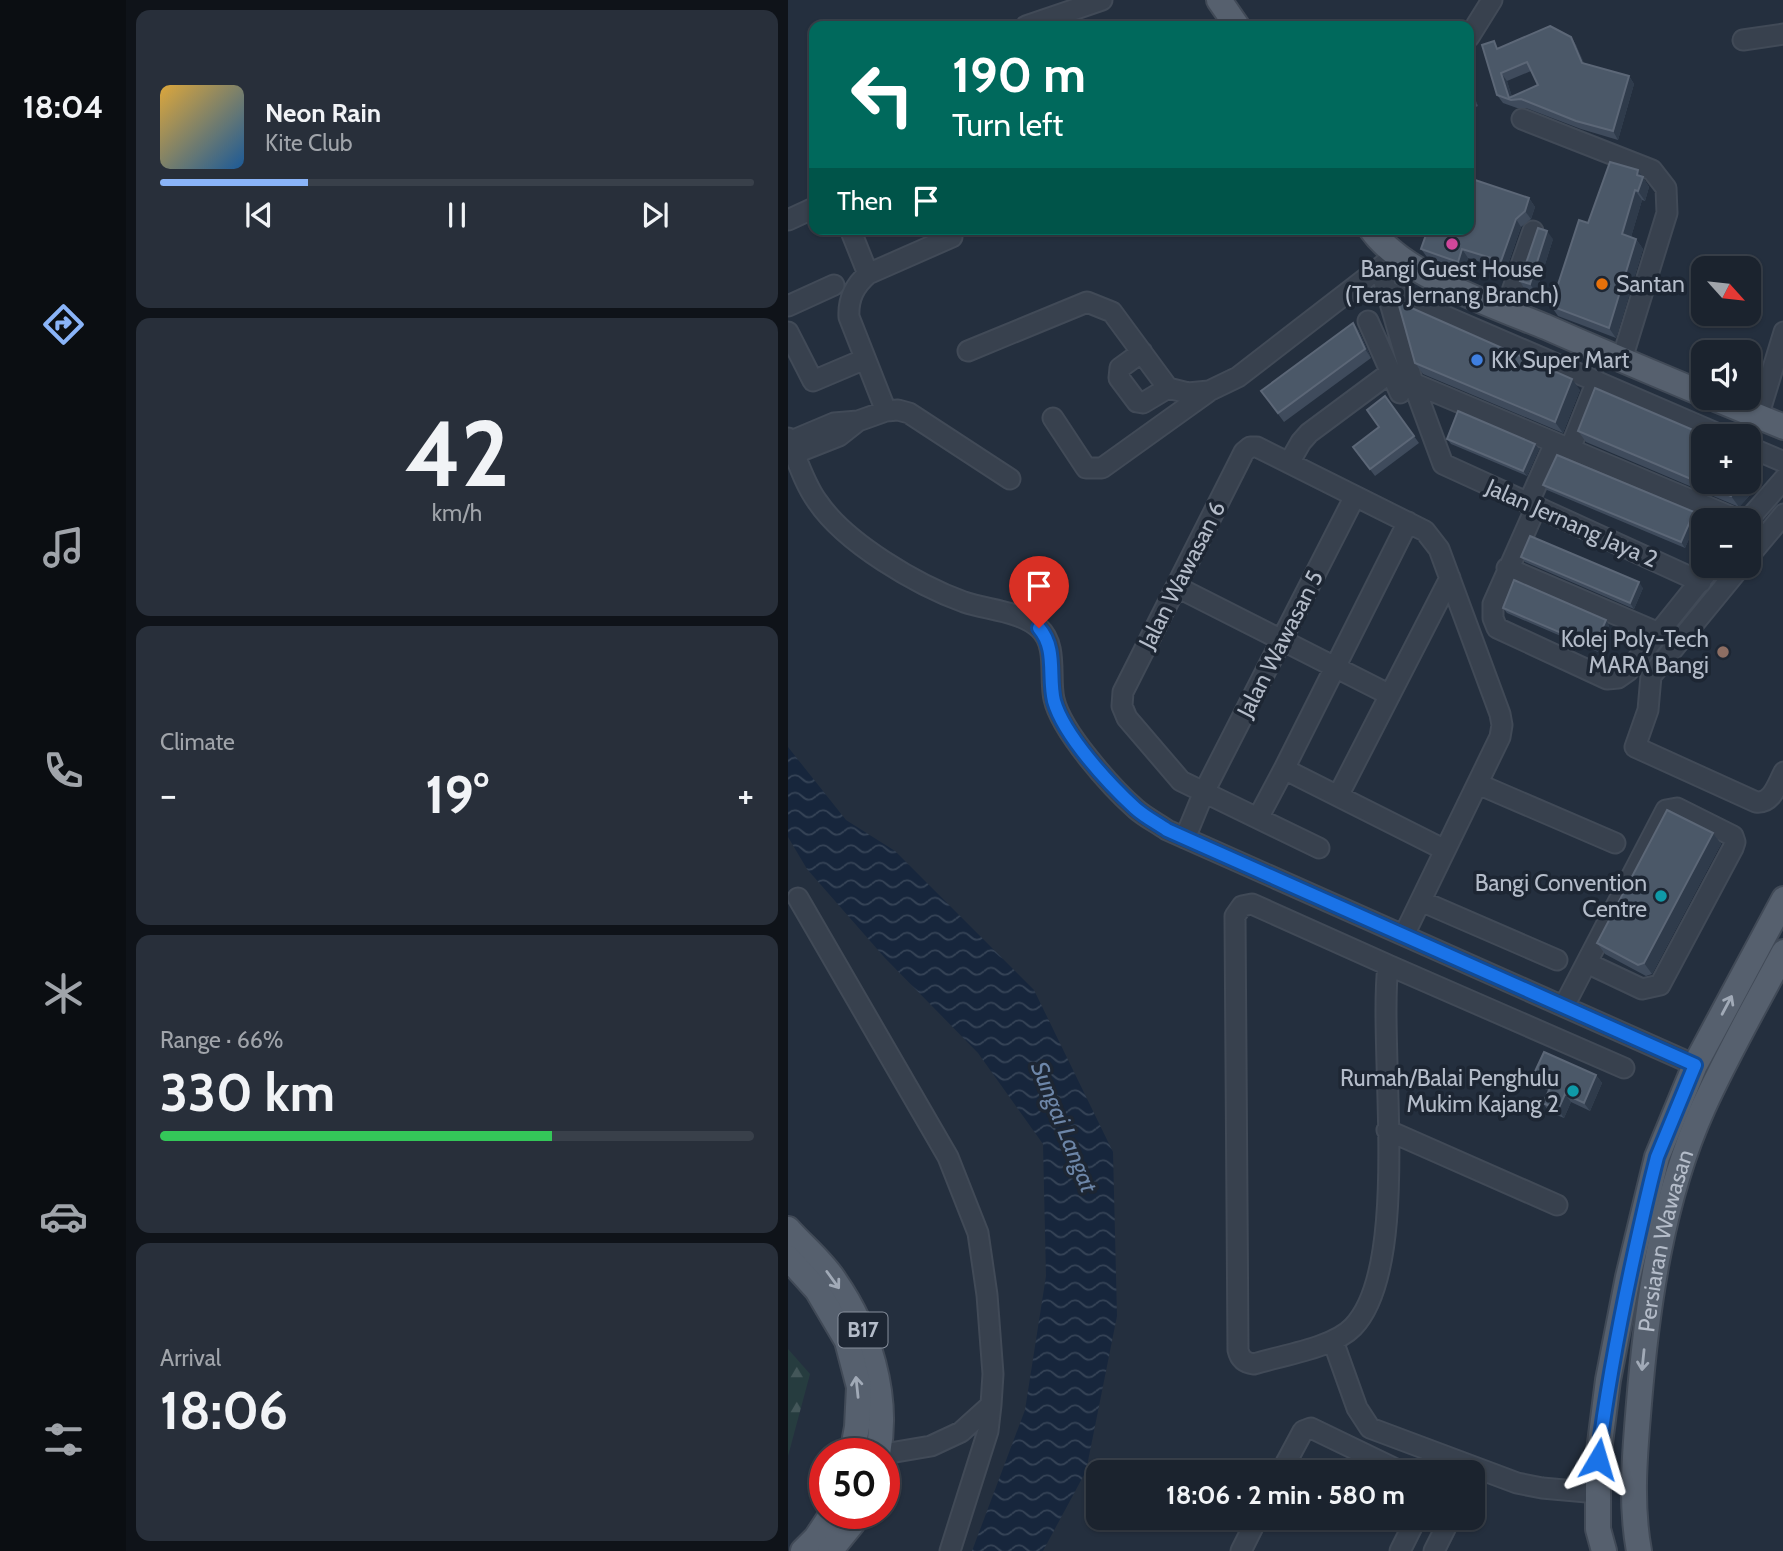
<!DOCTYPE html>
<meta charset="utf-8">
<style>
body{margin:0;font-family:Cabin,sans-serif;background:#282f3a;color:#f1f3f6;height:100vh;display:flex;flex-direction:column;font-size:26px;white-space:nowrap}
*{box-sizing:border-box;margin:0}
p{font-size:23px;color:#a0a4aa}
.icon{flex:none;width:38px;height:38px;fill:none;stroke:currentColor;stroke-width:2;stroke-linecap:round;stroke-linejoin:round}
.map{position:relative;flex:1;overflow:hidden}
.drawer{display:flex;flex-direction:column;gap:10px;padding:10px;background:#0f1319;width:662px}
.drawer>*{flex:none}
.top-card{position:absolute;left:21px;top:21px;width:665px;height:214px;border-radius:14px;box-shadow:0 2px 5px #0004,0 0 0 2px #39404a;background:#00695c;color:#fff;overflow:hidden}
.needle{width:46px;rotate:117deg}
.controls{position:absolute;left:903px;top:256px;display:grid;gap:14px}
.controls a{display:grid;place-items:center;width:70px;height:70px;border-radius:14px;background:#1b232e;box-shadow:0 2px 5px #0004,0 0 0 2px #39404a;font-size:35px}
.speed{position:absolute;left:21px;top:1438px;display:flex;gap:14px;font-size:35px;font-weight:700;text-align:center}
.speed>*{display:grid;place-content:center;width:91px;height:91px;border-radius:50%;background:#1b232e;box-shadow:0 2px 5px #0004,0 0 0 2px #39404a;line-height:1}
.speed .limit{border:10px solid #d22;background:#fff;color:#111}
.pin{position:absolute;display:grid;place-items:center;width:60px;height:60px;color:#fff;margin:-72px -30px;border-radius:50% 50% 50% 0;rotate:-45deg;box-shadow:0 0 7px #0007}
.pin .icon{rotate:45deg}
.me{position:absolute;width:77px;margin:-38px;rotate:7deg;stroke-linejoin:round;filter:drop-shadow(0 0 5px #0008)}
.turn{display:flex;align-items:center;gap:24px;height:147px;padding:0 28px;font-size:32px}
.turn .icon{width:91px;height:91px;stroke-width:2.5}
.turn b{display:block;font-size:49px;line-height:60px}
.then{display:flex;align-items:center;height:66px;padding:0 28px;background:#0003;gap:14px;font-size:26px}
.big{font-size:52px;font-weight:700;line-height:1.1}
.drawer .card{flex:1;display:flex;flex-direction:column;justify-content:center;gap:10px;min-width:0;padding:0 24px;border-radius:14px;background:#282f3a}
.drawer .dial{align-items:center;gap:0}
.dial b{font-size:91px;line-height:1}
.song{display:flex;align-items:center;gap:21px}
.cover{width:84px;height:84px;border-radius:10px;background:linear-gradient(135deg,hsl(40 70% 55%),hsl(210 70% 35%))}
.played{height:7px;border-radius:4px;background:linear-gradient(90deg,#8ab4f8 25%,#39404a 25%)}
.keys{display:flex;justify-content:space-around;direction:ltr}
.heat{display:flex;justify-content:space-between;align-items:center;font-size:38px;direction:ltr}
.charge{height:10px;border-radius:5px;background:linear-gradient(90deg,#34c759 66%,#39404a 0)}
.trip{position:absolute;left:298px;top:1460px;width:399px;height:70px;border-radius:14px;background:#1b232e;box-shadow:0 2px 5px #0004,0 0 0 2px #39404a;font-weight:700;line-height:70px;text-align:center}
main{display:flex;flex:1;min-height:0}
.tabs{display:flex;flex-direction:column;width:126px;justify-content:space-around;align-items:center;background:#0b0e12;color:#a0a4aa}
.tabs .icon{width:49px;height:49px}
.tabs .on{color:#8ab4f8}
.tabs b{font-size:32px;color:#f1f3f6}
.map>svg:first-child{display:block}
.forest{fill:url(#forest-firs)}
.water{fill:url(#water-waves)}
.lines{fill:none;stroke-linecap:round;stroke-linejoin:round}
.minor-casing{stroke:#414a57;stroke-width:23}
.major-casing{stroke:#414a57;stroke-width:28}
.minor{stroke:#38414e;stroke-width:19}
.major{stroke:#56606e;stroke-width:24}
.wall{fill:#3f4b5c;fill-rule:evenodd}
.shaded-wall{fill:#2f3b4b}
.building{fill:#4b5868;stroke:#5c6777;stroke-width:2;fill-rule:evenodd}
.oneway{stroke:#a1aab7}
.route-casing{stroke:#114b97;stroke-width:18}
.route{stroke:#1a73e8;stroke-width:12}
.hotel-dot{fill:#d1479c;stroke:#1d2633;stroke-width:2.5}
.food-dot{fill:#e8710a;stroke:#1d2633;stroke-width:2.5}
.shop-dot{fill:#3f7fe0;stroke:#1d2633;stroke-width:2.5}
.education-dot{fill:#8d6e63;stroke:#1d2633;stroke-width:2.5}
.culture-dot{fill:#0f9aa8;stroke:#1d2633;stroke-width:2.5}
.labels{text-anchor:middle;stroke-width:7;stroke-linejoin:round;paint-order:stroke}
.shield{fill:#1d2633;stroke:#878f9c;stroke-width:2}
.shield-label{font-size:21px;font-weight:bold;fill:#b4bcc9}
.poi-label{font-size:23px;fill:#b4bcc9;stroke:#1d2633;text-anchor:end}
.street-label{font-size:23px;fill:#b4bcc9;stroke:#1d2633}
.water-label{font-size:24px;font-style:italic;fill:#6d86a8;stroke:#1d2633}
</style>
<main>
<nav class="tabs">
<b>18:04</b>
<svg class="icon on" aria-label="directions" viewBox="0 0 24 24"><path d="M12 3l9 9-9 9-9-9zM9 14v-3h6M13 9l2 2-2 2"/></svg>
<svg class="icon" aria-label="music" viewBox="0 0 24 24"><path d="M9 18V5l10-2v13"/><circle cx="6" cy="18" r="3"/><circle cx="16" cy="16" r="3"/></svg>
<svg class="icon" aria-label="phone" viewBox="0 0 24 24"><path d="M5 4h4l2 5-3 2q2 4 5 5l2-3 5 2v4C11 20 4 13 5 4z"/></svg>
<svg class="icon" aria-label="climate" viewBox="0 0 24 24"><path d="M12 3v18M4 7l16 10M4 17L20 7"/></svg>
<svg class="icon" aria-label="car" viewBox="0 0 24 24"><path d="M5 17H2v-5l4-1 3-4h7l3 4 3 1v5h-3M9 17h6M6 11h13"/><circle cx="7" cy="17" r="2"/><circle cx="17" cy="17" r="2"/></svg>
<svg class="icon" aria-label="filters" viewBox="0 0 24 24"><path d="M4 7h16M4 17h16"/><circle cx="9" cy="7" r="2"/><circle cx="15" cy="17" r="2"/></svg>
</nav>
<section class="drawer">
<div class="card">
<div class="song"><i class="cover"></i><div><b>Neon Rain</b><p>Kite Club</p></div></div>
<div class="played"></div>
<div class="keys"><svg class="icon" aria-label="previous" viewBox="0 0 24 24"><path d="M18 5L8 12l10 7zM5 5v14"/></svg><svg class="icon" aria-label="pause" viewBox="0 0 24 24"><path d="M8 5v14M16 5v14"/></svg><svg class="icon" aria-label="next" viewBox="0 0 24 24"><path d="M6 5l10 7-10 7zM19 5v14"/></svg></div>
</div>
<div class="card dial"><b>42</b><p>km/h</p></div>
<div class="card"><p>Climate</p>
<div class="heat"><a>−</a><b class="big">19°</b><a>+</a></div>
</div>
<div class="card"><p>Range · 66%</p><b class="big">330 km</b><div class="charge"></div></div>
<div class="card"><p>Arrival</p><b class="big">18:06</b></div>
</section>
<div class="map">
<svg width="996" height="1551" viewBox="0 0 996 1551">
<defs>
<pattern id="forest-firs" width="22" height="20" patternUnits="userSpaceOnUse" patternTransform="scale(1.75)"><rect width="22" height="20" fill="#263c3f"/><path d="M5 1l3.5 6h-7zM16 11l3.5 6h-7z" fill="#435659"/></pattern>
<pattern id="water-waves" width="16" height="10" patternUnits="userSpaceOnUse" patternTransform="scale(1.75)"><rect width="16" height="10" fill="#17263c"/><path d="M0 5q4-4 8 0t8 0" fill="none" stroke="#364457"/></pattern>
</defs>
<rect width="100%" height="100%" fill="#242f3e"/>
<path class="forest" d="M0 1349 22 1374 0 1456Z"/>
<path class="water" d="M0 747 58 820 107 851 246 990 325 1152 329 1316 298 1471 255 1551H184L237 1410 258 1276 255 1144 190 1053 97 958 19 869 0 837Z"/>
<g class="lines">
<defs>
<path id="minor" d="M238 26 314 0
M681 37 704 0
M955 40 996 34
M734 119 864 170 878 188 879 213 834 359
M0 220 26 208
M62 229 80 274
M592 268 625 383 655 464 913 582
M599 291 935 436
M0 306 46 285
M717 311 745 231
M580 321 612 393
M0 332 25 381 77 359
M180 351 299 302 324 312 380 388 400 393 421 391 450 377 608 255
M354 352 332 368 331 378 349 402 355 403 380 388
M625 383 951 520
M98 411 61 317C60 299 66 286 80 274L164 237
M970 417 996 332
M265 418 298 468H314L420 392
M0 438C9 459 16 483 29 501 57 543 129 585 176 602 200 610 232 611 251 628 270 645 261 677 266 699 273 731 323 787 348 809 357 817 369 823 379 830L907 1065
M1 442 46 423 70 421 98 411 110 410 121 413 222 479
M961 447 996 462
M782 449 809 381
M13 451 51 436 70 421
M501 463 513 442 521 433 603 372
M740 504 767 443
M748 507 705 604V618L709 628 819 679 830 678 840 671 925 565
M960 520 996 479
M961 556 996 514
M954 565 863 676 860 710 847 747 968 802C984 804 989 785 996 772
M719 568 871 633
M389 587 602 695
M496 769 620 522
M690 784 827 843
M550 796 662 578
M470 818 496 769 657 850
M397 838 416 792 567 496
M531 848 393 781 339 718 334 706 335 692 456 452 462 447H469L637 531 651 549 712 714 714 725 712 737 616 935
M10 898 160 1157 190 1233 199 1295 205 1374 203 1405 200 1431 162 1551
M633 901 769 960
M464 904 600 965C590 1051 624 1266 565 1327 545 1348 495 1355 466 1364 457 1363 452 1359 450 1350L447 916 454 906Z
M600 965 836 1068
M776 1006 878 810 889 808 945 836 947 842 945 848 872 985 854 989 799 963
M599 1130 769 1205
M545 1341 569 1408 582 1428 729 1483 754 1488 810 1493
M96 1454 143 1446 173 1432 203 1405
M493 1472 515 1431 523 1428 614 1472
M453 1551 470 1517
M612 1551 629 1517
M646 1551 663 1517"/>
<g id="major">
<path d="M431 0 449 26"/>
<path d="M583 229C615 275 706 306 758 327 810 350 863 372 915 394"/>
<path d="M923 397 996 427"/>
<path d="M0 1229C15 1246 35 1262 47 1281 81 1330 101 1394 90 1454"/>
<path d="M0 1258 29 1290 59 1341 71 1387 69 1427 64 1454"/>
<path d="M15 1551 28 1538 44 1514"/>
<path d="M42 1551 64 1524 68 1514"/>
<path d="M816 1551 810 1529V1459L820 1380 840 1277 869 1157 907 1065 996 899"/>
<path id="s1" d="M851 1551C842 1502 847 1452 851 1403 859 1304 874 1199 915 1108 939 1055 968 1004 996 952"/>
</g>
</defs>
<use href="#minor" class="minor-casing"/>
<use href="#major" class="major-casing"/>
<use href="#minor" class="minor"/>
<use href="#major" class="major"/>
</g>
<path class="wall" d="M783 37 788 45 796 64 841 76 846 84 830 140 793 129 738 108H729L715 103 709 95 711 48ZM743 71 750 85 724 97 719 81Z
M681 84 690 106 681 110Z
M850 170 861 187 857 201 854 200 843 237 848 239 855 249 828 338 770 316 763 306 800 223Z
M741 198 747 207 743 219 733 227 718 270 680 258 676 271 639 257 633 249Z
M765 239 748 293 737 290 732 281Z
M565 323 571 331 583 358 496 422 473 391Z
M627 363 792 390 775 433 635 374Z
M597 396 631 443 587 476 565 447 591 427Z
M790 431 962 454 970 465 975 481 951 507 798 442Z
M659 439 747 444 751 449 739 476 663 444Z
M755 485 906 512 910 518 897 548 759 490Z
M733 557 855 588 846 609 737 562Z
M715 608 821 625 810 652 719 613Z
M925 833 933 844 864 974 858 976 817 954 809 943Z
M808 1075 814 1083 802 1111 783 1102 776 1118 761 1112 755 1103 761 1091 750 1086 744 1078Z"/>
<path class="shaded-wall" d="M783 37 788 45 800 71 794 63Z
M713 73 719 81 725 100 721 98Z
M841 76 846 84 830 140 825 131Z
M681 84V85L690 106 685 98 681 88Z
M850 170 861 187 857 201 850 191 849 175Z
M847 190 854 200 841 244 834 234Z
M741 198 747 207 743 219 737 211Z
M728 219 733 227 718 270 713 261Z
M759 231 765 239 748 293 742 284Z
M848 239 855 249 828 338 821 328Z
M674 249 680 258 676 271 670 262Z
M565 323 571 331 583 358 577 349Z
M784 379 792 390 775 433 767 422Z
M747 444 751 449 739 476 735 471Z
M962 454 970 465 975 481 951 507 943 496 956 481H961Z
M906 512 910 518 897 548 893 542Z
M851 582 855 588 846 609 842 603Z
M818 620 821 625 810 652 806 647Z
M925 833 933 844 864 974 856 963Z
M808 1075 814 1083 802 1111 796 1103Z
M777 1094 783 1102 776 1118 770 1110Z"/>
<path class="building" d="M762 26 783 37 794 63 841 76 825 131 788 121 733 99 723 100 709 95 694 45 706 41 709 49ZM739 62 750 85 721 98 713 73Z
M681 88 685 98 681 100Z
M822 162 850 170 849 175 855 177 850 191 847 190 834 234 848 239 821 328 763 306 791 220 800 223Z
M681 178 741 198 737 211 728 219 713 261 674 249 670 262 633 249 640 229H681Z
M750 228 759 231 742 284 732 281Z
M610 302 784 379 767 422 627 363Z
M565 323 577 349 490 413 473 391Z
M807 388 919 436H915V481H956L943 496 790 431Z
M597 396 626 436 582 469 565 447 591 427 579 410Z
M670 411 747 444 735 471 659 439Z
M961 454H962L967 470 961 476Z
M769 455 906 512 893 542 755 485Z
M742 536 851 582 842 603 733 557Z
M726 580 818 620 806 647 715 608Z
M879 810 925 833 856 963 850 965 809 943Z
M756 1052 808 1075 796 1103 777 1094 770 1110 755 1103 763 1086 744 1078Z"/>
<defs><path id="oneway-shaft" d="M-6 0H5M1.5-3L5.5 0L1.5 3" fill="none" stroke-width="1.6" stroke-linecap="round" stroke-linejoin="round" transform="scale(1.75)"/></defs>
<g class="oneway">
<use href="#oneway-shaft" transform="translate(939 1005) rotate(-62)"/>
<use href="#oneway-shaft" transform="translate(45 1280) rotate(54)"/>
<use href="#oneway-shaft" transform="translate(855 1360) rotate(96)"/>
<use href="#oneway-shaft" transform="translate(69 1387) rotate(-96)"/>
</g>
<g class="lines">
<defs>
<path id="route" d="M251 628C269 649 260 676 266 701 276 736 321 784 347 808 357 817 369 823 379 830L907 1065 869 1157 863 1181C841 1273 822 1365 810 1459"/>
</defs>
<use href="#route" class="route-casing"/>
<use href="#route" class="route"/>
</g>
<circle class="hotel-dot" cx="664" cy="244" r="7"/>
<circle class="food-dot" cx="814" cy="284" r="7"/>
<circle class="shop-dot" cx="689" cy="360" r="7"/>
<circle class="education-dot" cx="935" cy="652" r="7"/>
<g class="culture-dot">
<circle cx="873" cy="896" r="7"/>
<circle cx="785" cy="1091" r="7"/>
</g>
<g class="labels">
<rect class="shield" x="50.5" y="1312.5" width="49" height="35" rx="5"/>
<g class="shield-label">
<text x="75" y="1337">B17</text>
</g>
<g class="poi-label">
<text x="664" y="277" text-anchor="middle">Bangi Guest House<tspan x="664" dy="26">(Teras Jernang Branch)</tspan></text>
<text x="828" y="292" text-anchor="start">Santan</text>
<text x="703" y="368" text-anchor="start">KK Super Mart</text>
<text x="921" y="647">Kolej Poly-Tech<tspan x="921" dy="26">MARA Bangi</tspan></text>
<text x="859" y="891">Bangi Convention<tspan x="859" dy="26">Centre</tspan></text>
<text x="771" y="1086">Rumah/Balai Penghulu<tspan x="771" dy="26">Mukim Kajang 2</tspan></text>
</g>
<g class="street-label">
<text transform="translate(784 523) rotate(24)" y="8">Jalan Jernang Jaya 2</text>
<text transform="translate(394 575) rotate(-63)" y="8">Jalan Wawasan 6</text>
<text transform="translate(492 644) rotate(-63)" y="8">Jalan Wawasan 5</text>
<text dy="8" stroke="none"><textPath href="#s1" startOffset="313">Persiaran Wawasan</textPath></text>
</g>
<g class="water-label">
<text transform="translate(276 1127) rotate(68)" y="8">Sungai Langat</text>
</g>
</g>
</svg>
<div class="controls">
<a><svg class="needle" viewBox="-14 -14 28 28"><path d="M0-13l5 13h-10z" fill="#e53935"/><path d="M0 13l5-13h-10z" fill="#a0a4aa"/></svg></a>
<a><svg class="icon" aria-label="sound" viewBox="0 0 24 24"><path d="M4 9h4l5-4v14l-5-4H4zM17 9q2 3 0 6"/></svg></a>
<a>+</a>
<a>−</a>
</div>
<div class="speed"><div class="limit">50</div></div>
<div class="pin" style="left:251px;top:628px;background:#d93025"><svg class="icon" aria-label="arrive" viewBox="0 0 24 24"><path d="M6 21V4h12l-3 4 3 4H6"/></svg></div>
<svg class="me" style="left:810px;top:1459px" viewBox="-20 -20 40 40"><path d="M0-17L14 15 0 8-14 15z" fill="#1a73e8" stroke="#fff" stroke-width="4"/></svg>
<div class="trip">18:06 · 2 min · 580 m</div>
<div class="top-card">
<div class="turn"><svg class="icon" aria-label="left" viewBox="0 0 24 24"><path d="M17 20v-9H6M10 6l-5 5 5 5"/></svg><div><b>190 m</b>Turn left</div></div>
<div class="then">Then<svg class="icon" aria-label="arrive" viewBox="0 0 24 24"><path d="M6 21V4h12l-3 4 3 4H6"/></svg></div>
</div>
</div>
</main>
